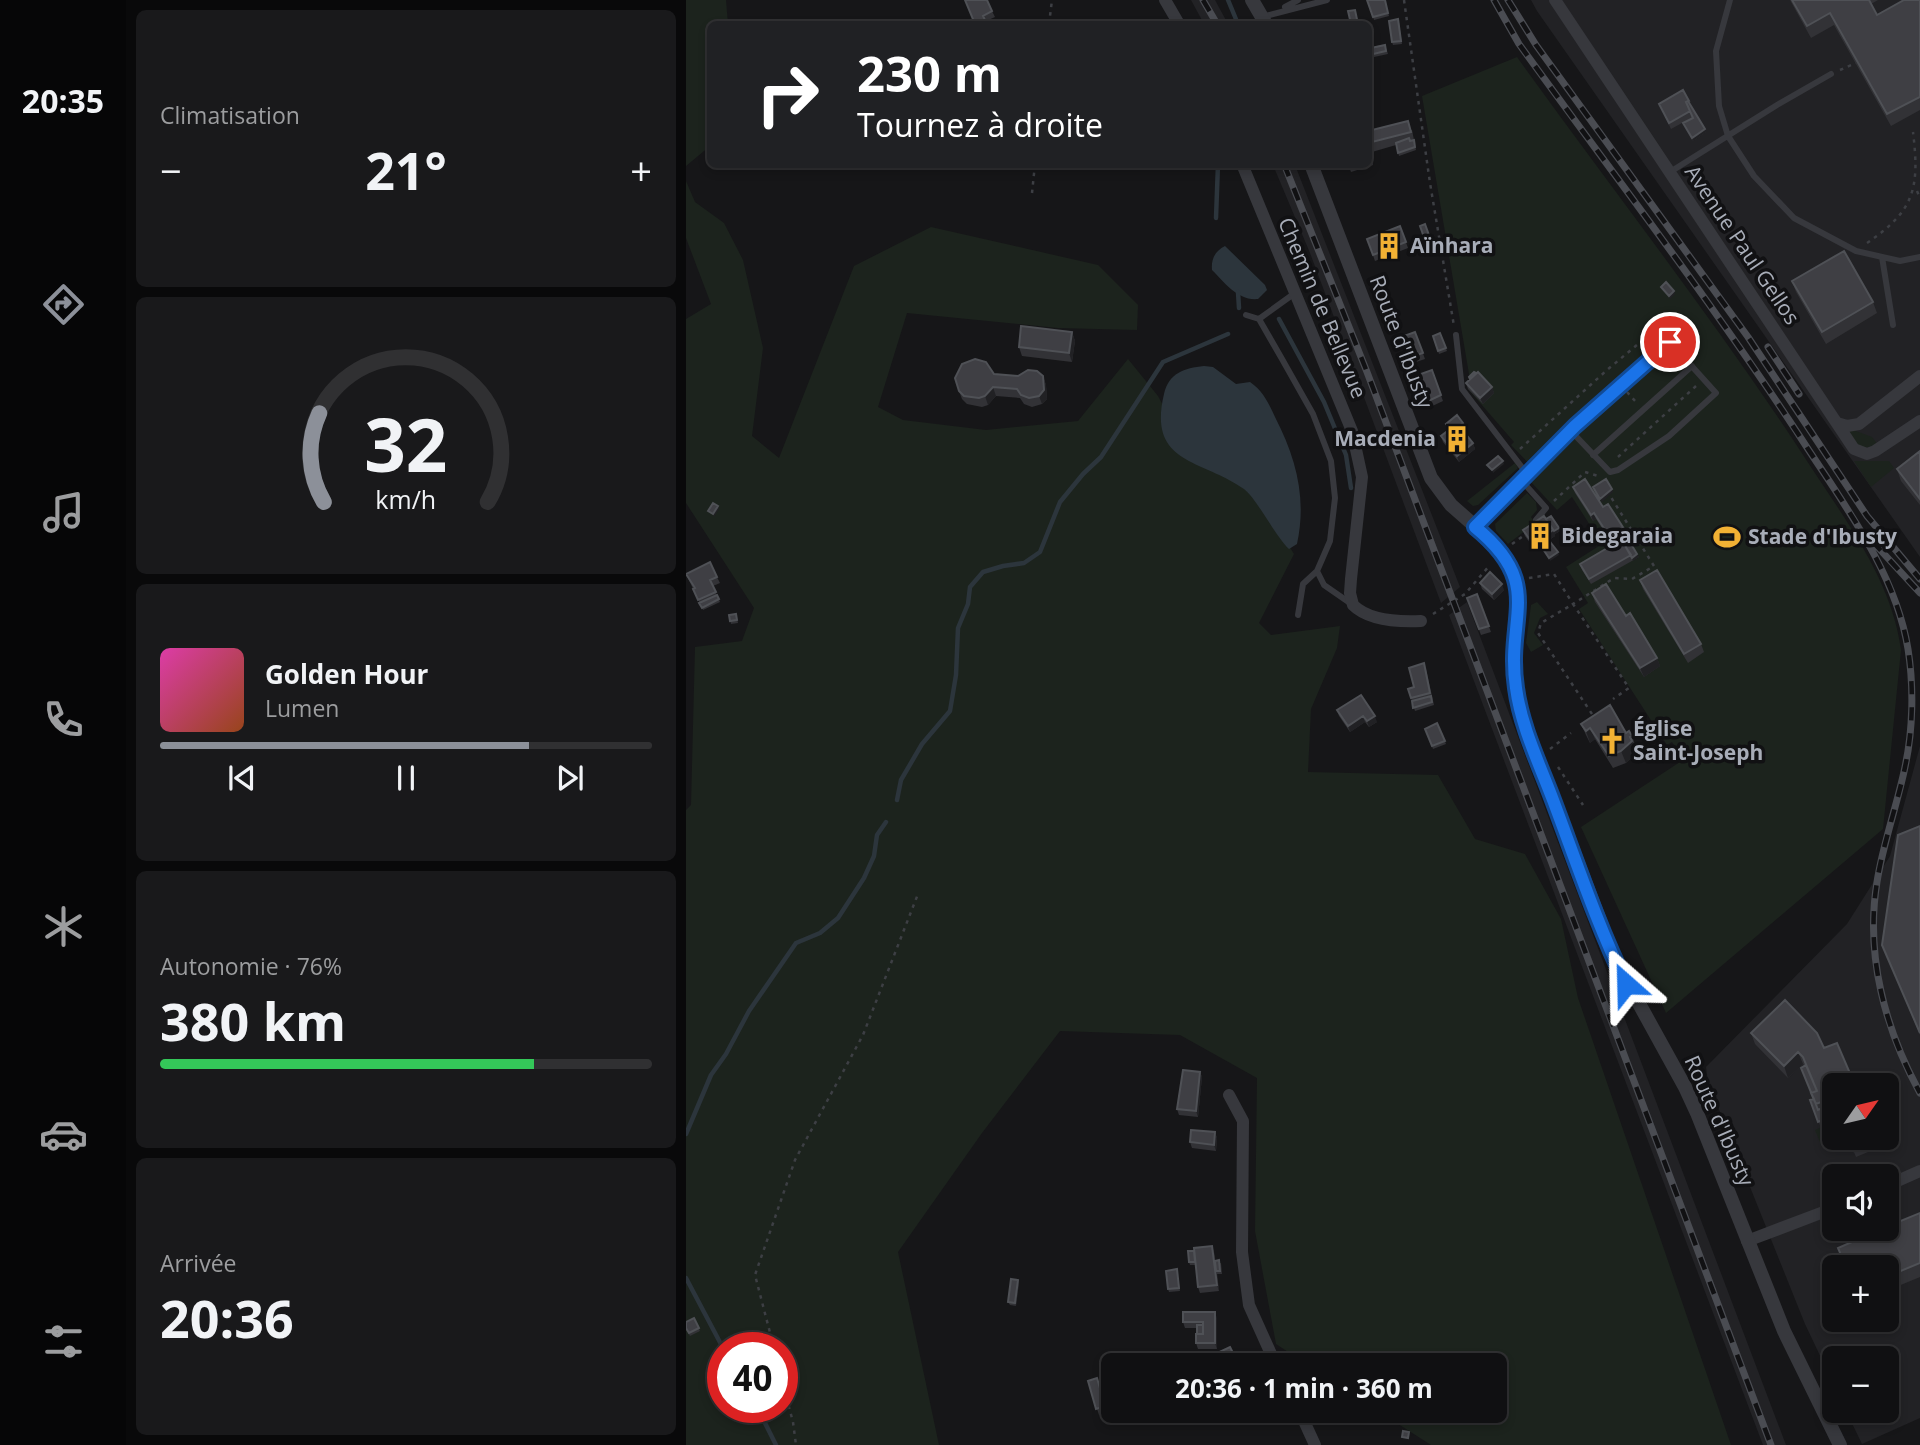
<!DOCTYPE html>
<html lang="fr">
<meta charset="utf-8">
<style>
body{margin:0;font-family:"Open Sans",sans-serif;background:#19191b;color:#f1f3f6;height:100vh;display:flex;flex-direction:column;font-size:26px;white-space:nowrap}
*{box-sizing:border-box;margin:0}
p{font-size:23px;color:#9c9d9f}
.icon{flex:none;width:38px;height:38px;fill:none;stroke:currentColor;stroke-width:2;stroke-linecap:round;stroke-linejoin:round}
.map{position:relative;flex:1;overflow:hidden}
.sheet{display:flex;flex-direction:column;gap:10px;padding:10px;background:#09090a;width:560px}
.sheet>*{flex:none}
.hud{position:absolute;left:21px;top:21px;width:665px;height:147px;border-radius:10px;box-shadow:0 4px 10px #0003,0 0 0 2px #303032;background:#202124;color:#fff;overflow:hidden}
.needle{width:46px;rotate:56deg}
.buttons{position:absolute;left:1136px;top:1073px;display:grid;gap:14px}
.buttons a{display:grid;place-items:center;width:77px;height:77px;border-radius:10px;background:#101012;box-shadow:0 4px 10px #0003,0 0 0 2px #303032;font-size:35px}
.speed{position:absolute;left:21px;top:1332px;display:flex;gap:14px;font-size:35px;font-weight:700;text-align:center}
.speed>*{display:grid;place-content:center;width:91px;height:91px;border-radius:50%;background:#101012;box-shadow:0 4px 10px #0003,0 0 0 2px #303032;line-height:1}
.speed .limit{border:10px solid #d22;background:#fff;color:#111}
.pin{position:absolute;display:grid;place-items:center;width:60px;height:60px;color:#fff;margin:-30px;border:4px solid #fff;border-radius:50%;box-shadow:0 2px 7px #0007}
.me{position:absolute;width:77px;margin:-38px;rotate:335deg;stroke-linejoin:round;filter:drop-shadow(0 0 5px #0008)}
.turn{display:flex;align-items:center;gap:24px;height:147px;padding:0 35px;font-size:32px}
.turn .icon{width:91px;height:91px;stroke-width:2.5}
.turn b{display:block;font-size:49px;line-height:60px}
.big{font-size:52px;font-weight:700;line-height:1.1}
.sheet .tile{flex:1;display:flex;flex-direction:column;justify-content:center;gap:10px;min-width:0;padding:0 24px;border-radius:10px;background:#19191b}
.sheet .dial{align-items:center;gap:0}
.dial svg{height:182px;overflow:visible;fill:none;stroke:#303032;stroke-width:7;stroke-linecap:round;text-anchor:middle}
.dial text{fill:#f1f3f6;stroke:none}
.song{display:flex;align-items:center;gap:21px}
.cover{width:84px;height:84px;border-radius:10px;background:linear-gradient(135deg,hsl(320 70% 55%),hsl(20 70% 35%))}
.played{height:7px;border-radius:4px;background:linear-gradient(90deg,#8c9099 75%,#303032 75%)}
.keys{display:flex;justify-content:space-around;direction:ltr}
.heat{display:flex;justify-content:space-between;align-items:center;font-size:38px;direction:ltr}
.charge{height:10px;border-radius:5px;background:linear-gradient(90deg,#34c759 76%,#303032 0)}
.trip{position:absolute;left:415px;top:1353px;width:406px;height:70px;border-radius:10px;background:#101012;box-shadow:0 4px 10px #0003,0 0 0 2px #303032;font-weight:700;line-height:70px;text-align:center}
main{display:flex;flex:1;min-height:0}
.dock{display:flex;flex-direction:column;width:126px;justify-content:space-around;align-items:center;background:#060607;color:#9c9d9f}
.dock .icon{width:49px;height:49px}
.dock .current{color:#8c9099}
.dock b{font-size:32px;color:#f1f3f6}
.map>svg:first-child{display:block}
.built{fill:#222225;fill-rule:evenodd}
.green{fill:#1c231d;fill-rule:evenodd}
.water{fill:#2c353c}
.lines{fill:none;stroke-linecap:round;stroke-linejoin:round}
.stream{stroke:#2c353c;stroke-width:4.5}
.path{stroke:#3d3f44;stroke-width:2.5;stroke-dasharray:3.5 5;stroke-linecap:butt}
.service{stroke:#37383d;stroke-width:6}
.minor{stroke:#37383d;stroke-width:12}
.tertiary{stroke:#37383d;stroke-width:14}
.rail-casing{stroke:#4a4c52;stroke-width:7}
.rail{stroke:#111113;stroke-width:4.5;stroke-dasharray:13;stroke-linecap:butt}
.wall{fill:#323236}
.shaded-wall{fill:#212124}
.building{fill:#3f3f44;stroke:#4f5156;stroke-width:2}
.route-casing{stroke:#114b97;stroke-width:18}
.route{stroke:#1a73e8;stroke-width:12}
.labels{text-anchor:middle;stroke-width:7;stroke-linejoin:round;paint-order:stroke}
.street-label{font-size:21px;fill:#a8adb8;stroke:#111113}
.poi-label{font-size:21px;font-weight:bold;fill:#a8adb8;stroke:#111113;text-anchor:start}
</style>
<main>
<nav class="dock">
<b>20:35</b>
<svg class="icon current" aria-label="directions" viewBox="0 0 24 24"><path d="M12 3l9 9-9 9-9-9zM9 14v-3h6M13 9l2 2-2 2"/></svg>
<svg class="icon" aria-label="music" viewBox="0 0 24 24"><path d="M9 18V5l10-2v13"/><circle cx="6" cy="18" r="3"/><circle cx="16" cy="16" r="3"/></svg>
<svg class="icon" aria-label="phone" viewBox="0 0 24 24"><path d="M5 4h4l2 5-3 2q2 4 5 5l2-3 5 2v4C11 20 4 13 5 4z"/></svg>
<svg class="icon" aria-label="climate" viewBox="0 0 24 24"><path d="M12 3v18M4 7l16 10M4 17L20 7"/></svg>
<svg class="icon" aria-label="car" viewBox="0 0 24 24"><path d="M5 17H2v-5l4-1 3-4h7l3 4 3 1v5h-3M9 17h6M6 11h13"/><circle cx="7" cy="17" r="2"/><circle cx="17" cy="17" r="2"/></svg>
<svg class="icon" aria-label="filters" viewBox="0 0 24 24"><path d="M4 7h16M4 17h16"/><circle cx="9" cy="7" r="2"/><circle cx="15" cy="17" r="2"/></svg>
</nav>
<section class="sheet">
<div class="tile"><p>Climatisation</p>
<div class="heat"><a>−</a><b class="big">21°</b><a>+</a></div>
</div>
<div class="tile dial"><svg viewBox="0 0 100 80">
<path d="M14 69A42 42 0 1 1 86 69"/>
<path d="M14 69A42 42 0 0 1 12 30" stroke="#8c9099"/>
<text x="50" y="56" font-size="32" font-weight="700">32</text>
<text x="50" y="72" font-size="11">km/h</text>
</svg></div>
<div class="tile">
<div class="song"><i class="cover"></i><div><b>Golden Hour</b><p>Lumen</p></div></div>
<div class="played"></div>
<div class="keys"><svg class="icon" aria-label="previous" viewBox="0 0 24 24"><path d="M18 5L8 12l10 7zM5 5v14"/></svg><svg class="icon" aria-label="pause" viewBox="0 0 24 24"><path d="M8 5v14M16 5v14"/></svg><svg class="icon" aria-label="next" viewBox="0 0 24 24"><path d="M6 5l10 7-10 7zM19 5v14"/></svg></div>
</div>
<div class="tile"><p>Autonomie · 76%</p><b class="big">380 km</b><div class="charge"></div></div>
<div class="tile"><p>Arrivée</p><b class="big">20:36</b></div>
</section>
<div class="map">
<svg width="1234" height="1445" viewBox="0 0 1234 1445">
<rect width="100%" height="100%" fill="#161618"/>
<path class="built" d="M505 0H529L542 24H518Z
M845 0H1234V557L851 11Z
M587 165H609L774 587 755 603 624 253Z
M781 602 1100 1445H1077L763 615Z
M1234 746V1418L1176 1444 1160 1411 1200 1410V1358H1148V1385L1119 1324 1022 1082 1020 1067 1161 924 1204 856ZM1148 1085H1200V1138H1148ZM1148 1176H1200V1228H1148ZM1148 1267H1200V1320H1148Z"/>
<path class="green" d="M0 0H40L42 24H24V146L0 166Z
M831 57C927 191 1029 320 1119 458 1157 517 1206 579 1215 650L1197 829 980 1013 895 827 997 760 986 742 981 745 893 609 902 603 880 567 916 544 886 497 871 510 845 482 852 473 825 445 828 442 782 389 784 380 736 96Z
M0 181 9 202 38 223 57 260 77 348 66 436 93 458 168 266 245 227 412 265 452 305 451 330 372 328 221 313 192 407 217 420 300 430 392 421 442 359 472 396 501 451 565 485 608 554 573 623 585 635 654 626 651 648 625 709 622 772 752 775 789 839 839 854 875 919 892 998 1045 1445H745L692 1411 808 1410V1365H622L590 1344 569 1231 571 1078 494 1035 374 1031 296 1133 212 1252 253 1445H0V810L5 805 9 647 56 641 68 608 0 503V319L25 304 0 238ZM37 1348H96V1407H37Z
M1159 427 1186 437 1192 445 1174 449Z
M1168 461H1203L1208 468 1185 487Z
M829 463 832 468 792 505 787 506 781 501Z
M841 493 850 502 851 510 845 517 849 523 822 544 810 531 809 524Z
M851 602 862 614 854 618 848 633 857 645 845 652 840 643 845 605Z
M1148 1122V1138H1158L1136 1147 1129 1130Z"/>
<path class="water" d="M539 246 579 285 581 290 572 299C552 301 539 283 526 270 525 259 529 251 539 246Z
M518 366 527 367 550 384 564 382C577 391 582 402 589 417 610 458 621 498 611 544L603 549C588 534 571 499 558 489 517 459 461 465 478 394 483 373 498 368 518 366Z"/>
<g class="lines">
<path class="stream" d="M542 0 552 24
M530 218 532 164
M552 292 553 308
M593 319 638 402 660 455 665 488
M211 800 215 780 236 744 264 711 270 675 272 628 282 604 284 587 297 572 317 566 338 563 354 552 374 502 397 474 415 457 477 362 542 334
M0 1134 25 1075 40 1054 63 1011 110 943 134 933 152 918 178 878 188 856 191 835 200 822
M0 1278 37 1348
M71 1407 90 1445"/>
<path class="path" d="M718 0 744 183 768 326
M363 24 366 0
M1154 70 1170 63
M1231 191 1234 198
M346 193 349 164
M1181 243C1228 211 1234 189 1227 132
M941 392 950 402
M834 449 921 370 976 324
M932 457 1010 386
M868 501 899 472 912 476
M826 544 840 534
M843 578 868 574 887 604 928 578 946 579 968 566 923 494
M747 614 779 594 804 565
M906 714 852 633 855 623 887 604 943 688 927 699
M864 749 885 733
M872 767 897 805
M88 1348 69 1275 109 1160 177 1035 232 894
M96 1381 107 1422 110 1445"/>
<path class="service" d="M1044 0 1030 51 1033 106 1042 136 1068 176 1108 218 1170 251 1214 261 1234 257
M599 7 612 0
M576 17 641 0
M984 172 1091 105 1145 74
M1196 257 1207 325
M560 315 573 319 596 359 627 414 645 461 649 498 644 541 631 571 617 584 612 615
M573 319 609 293
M770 335 776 389 841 474
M907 455 1006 366
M835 480 860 508 850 520
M791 525C803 509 819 496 834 482 851 465 867 448 885 431L889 426 984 342 1030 393 983 436 932 470 924 472 885 431
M631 571 638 585 664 603"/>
<path class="minor" d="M479 0 493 24
M869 0 1168 449 1181 454 1189 451 1234 421
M556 164 666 431 676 477 665 579 664 593 667 605C683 621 713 622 735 621
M1151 423 1161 426 1173 424 1234 376
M543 1095 557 1121 556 1252 563 1305 590 1365
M1200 1186 1234 1171
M1061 1241 1148 1208
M613 1410 629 1445"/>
<path class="tertiary" d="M566 0 580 24
M625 164 745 478 765 505 807 542 825 568 833 592 827 660 834 711 929 960 999 1087 1011 1113 1098 1331 1154 1445"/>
<defs>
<path id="rail" d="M517 0 531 24
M808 0 833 44C930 178 1032 310 1122 449 1162 510 1210 575 1222 649 1228 687 1227 730 1219 767 1211 806 1197 843 1191 882 1179 955 1199 1029 1234 1093
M822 0 850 45 1062 337 1181 516 1234 579
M598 164 681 372 1085 1445
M1082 347 1113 394
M1186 541 1234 593"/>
</defs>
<use href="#rail" class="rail-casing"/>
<use href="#rail" class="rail"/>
</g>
<path class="wall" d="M279 0 306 11 309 17 300 21 301 24H289Z
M681 0H699L703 16 688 20Z
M1104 0H1192L1185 4 1191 15 1234 0V110L1205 126 1148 25 1125 38Z
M713 22 716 44 707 45 706 42Z
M699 45 702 54 688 57 685 48Z
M973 104H1004L1020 132 1007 141 997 123 1007 118V117L985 129Z
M726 130 730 150 713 156 710 145 686 152 687 156V165L665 172 662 164H682V131Z
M714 226 722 248 689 261 681 239Z
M1106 281 1187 302 1191 313 1140 344 1110 292Z
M386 332 389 341 386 362 336 356 333 347Z
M729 332 739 359 724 364 715 337Z
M754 333 761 351 753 354 747 336Z
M746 370 757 401 740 409 729 376Z
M308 374 332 376H357L360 385 361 399 356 404 346 407 338 404 334 398 310 396 302 405 296 407 281 404 276 399 273 391Z
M783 377 806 387 808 393 797 404 782 389 780 383 784 379Z
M777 423 779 429 777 430 787 443 789 449 773 462 757 442 755 436 762 430 760 424Z
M1234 451V505L1215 481 1211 469Z
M887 487 917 507 940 532 942 538 936 541 953 557 905 584 896 570 894 564 927 545 910 519 907 521 889 493Z
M860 519 873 528 874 531 869 534V536L849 550 839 536 837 530Z
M0 574 31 577 34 583 27 586 34 602 17 610Z
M954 580 1015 644 1018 652 1002 663 957 589Z
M794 583 818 590 808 600 796 589Z
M906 593 971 658 974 666 958 677 909 602Z
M791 594 805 632 795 635 781 598Z
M50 614 52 623 45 624 43 615Z
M740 669 748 705 729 711 722 689 728 687Z
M651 710 691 722 683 727 679 722 664 732 653 716Z
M751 723 760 744 747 749 739 729Z
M895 724 940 733 946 736 950 747 949 748 950 753 940 763 927 768 909 739 904 743 900 735Z
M1234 826V1035L1196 945Z
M1099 1000 1148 1085V1122L1135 1128 1124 1100 1127 1099 1119 1066 1117 1064 1102 1078 1069 1044 1065 1033Z
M514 1072 516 1077 512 1117 493 1115 491 1109Z
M529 1132 531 1138 530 1151 506 1148 504 1142Z
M1162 1138H1190L1194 1147 1170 1157Z
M1234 1213V1277L1200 1291V1267Z
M526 1246 528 1252 530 1264 535 1263 536 1274H531V1273L533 1291 514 1293 512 1287 510 1265H504L503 1262 508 1251Z
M491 1269 494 1291 483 1292 482 1289Z
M333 1283 330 1306 324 1305 322 1302Z
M8 1318 14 1331 4 1336 0 1329Z
M531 1318V1349H512L510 1343 511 1328H499L497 1322Z
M411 1378 422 1412 413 1415 402 1381Z"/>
<path class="shaded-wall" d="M1019 129 1020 132 1007 141 1006 138Z
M684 148 687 156V165L684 156Z
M988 291 989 294 984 299 983 296Z
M386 332 389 341 386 362 383 353Z
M357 376 360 385 361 399 356 404 353 396Z
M307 387 310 396 302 405 299 396Z
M806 387 808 393 797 404 794 398Z
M777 423 779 429 775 432 773 426Z
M787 443 789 449 773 462 771 456Z
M817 461 818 464 807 473 806 470Z
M926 489 927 492 916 502 914 499Z
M32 506 33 509 28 517 27 514Z
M908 513 910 519 907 521 905 515Z
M873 528 874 531 869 534V536L849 550 847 544 867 530Z
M940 532 942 538 928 547 926 541Z
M872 552 873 555 864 561 863 558Z
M951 554 953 557 947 561 946 558Z
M816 584 818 590 808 600 806 594Z
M971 658 974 666 958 677 954 668Z
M677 716 679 722 664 732 662 726Z
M689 716 691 722 683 727 681 721Z
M904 728 909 739 904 743 900 731Z
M946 741 950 753 940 763 935 751Z
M1112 1052 1117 1064 1102 1078 1098 1066Z
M514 1072 516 1077 512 1117 510 1111Z
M529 1132 531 1138 530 1151 528 1145Z
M526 1246 528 1252 533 1291 531 1285Z
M332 1280 333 1283 330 1306 329 1303Z
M529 1312 531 1318V1349L529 1343Z"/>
<path class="building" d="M279 0H301L306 11 297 16 300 22 296 24H289Z
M681 0H699L702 13 687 17Z
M1106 0H1183L1191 15 1218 0H1234V97L1201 114 1144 13 1121 26Z
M669 10 672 24H665L662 11Z
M712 19 715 41 706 42 703 21Z
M418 21 421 24H411Z
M644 21 645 24H629Z
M699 45 700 51 687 54 685 48Z
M997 90 1003 101 1000 102 1004 111 983 123 973 104Z
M1002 101 1019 129 1006 138 997 123 1007 118 1000 102Z
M722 121 725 132 682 143V131Z
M723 138 724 141 728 140 729 147 712 153 710 143Z
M739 224 744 238 739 240 734 226Z
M714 226 720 242 687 255 681 239Z
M1158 251 1187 302 1136 332 1106 281Z
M980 282 988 291 983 296 975 287Z
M335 326 386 332 383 353 333 347Z
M729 332 737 353 722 358 715 337Z
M754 333 760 348 752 351 747 336Z
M289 359 300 362 308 374 332 376 342 370 351 371 357 376 358 390 353 396 343 398 335 395 331 389 307 387 299 396 293 398 278 396 273 391 269 378 276 364Z
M746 370 755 395 738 403 729 376Z
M788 372 790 373 784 379 783 377Z
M792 372 806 387 794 398 780 383Z
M771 415 777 423 773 426 787 443 771 456 755 436 764 429 760 424Z
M1234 451V499L1211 469Z
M812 456 817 461 806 470 801 465Z
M899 479 917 507 922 504 940 532 926 541 908 513 905 515 887 487Z
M920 479 926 489 914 499 907 487Z
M27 503 32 506 27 514 22 511Z
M858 516 867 530 847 544 837 530Z
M865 516 873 528 868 531 860 519Z
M942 539 951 554 946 558 937 542Z
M935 540 945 555 903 579 894 564Z
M865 543 872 552 863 558 857 549Z
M24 562 31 577 24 580 30 592 12 600 7 589 9 588 0 574Z
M971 570 1015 644 998 654 954 580Z
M804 572 816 584 806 594 794 583Z
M920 584 940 616 944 613 971 658 954 668 906 593Z
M791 594 803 626 793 629 781 598Z
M31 595 33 599 16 608 13 603Z
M50 614 51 620 44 621 43 615Z
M738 663 744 693 725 698 722 689 728 687 723 668Z
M675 695 689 716 681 721 677 716 662 726 651 710Z
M745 696 746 702 727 708 726 701Z
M924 705 940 733 943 731 946 736 944 737 946 741 935 751 923 756 904 728 900 731 895 724Z
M751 723 759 741 746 746 739 729Z
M1234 826V1033L1196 945 1212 835Z
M1099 1000 1131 1033 1138 1048 1151 1043 1169 1085H1148V1097L1130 1104 1125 1093 1131 1091 1117 1057 1112 1052 1098 1066 1065 1033Z
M1120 1065 1131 1091 1125 1093 1129 1102 1115 1068Z
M497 1070 514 1072 510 1111 491 1109Z
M1128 1099 1132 1110 1148 1103V1115L1132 1122 1124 1100Z
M505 1130 529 1132 528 1145 504 1142Z
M1162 1138H1168L1173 1149 1168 1151Z
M1168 1138H1184L1171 1143Z
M1234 1213V1263L1200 1277V1267H1160L1152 1248 1198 1228H1200V1227Z
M526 1246 531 1285 512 1287 508 1248Z
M502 1251H508L509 1262H503Z
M533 1260 534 1271H530L529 1261Z
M491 1269 493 1288 482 1289 480 1271Z
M325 1279 332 1280 329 1303 322 1302Z
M497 1312H529V1343H510V1334H517V1322H497Z
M8 1318 13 1328 3 1333 0 1328V1322Z
M511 1325H517V1334H511Z
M544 1347 553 1365H533L529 1354Z
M411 1378 419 1406 410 1409 402 1381Z
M717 1431 723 1432 722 1438 716 1437Z"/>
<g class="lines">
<defs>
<path id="route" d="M940 984C911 924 890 861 867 800 853 763 835 726 830 688 819 616 860 585 789 527L889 426 984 342"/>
</defs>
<use href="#route" class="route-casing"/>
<use href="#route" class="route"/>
</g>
<defs>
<symbol id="building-bare" viewBox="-9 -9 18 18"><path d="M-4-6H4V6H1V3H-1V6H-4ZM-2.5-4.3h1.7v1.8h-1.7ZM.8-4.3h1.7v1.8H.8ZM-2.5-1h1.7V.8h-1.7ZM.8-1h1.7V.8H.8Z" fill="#f2b134" stroke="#111113" stroke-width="2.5" paint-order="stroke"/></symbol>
<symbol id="stadium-bare" viewBox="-9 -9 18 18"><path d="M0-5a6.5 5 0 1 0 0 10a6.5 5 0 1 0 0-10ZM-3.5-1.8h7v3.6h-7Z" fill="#f2b134" stroke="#111113" stroke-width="2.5" paint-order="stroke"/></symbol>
<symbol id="church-bare" viewBox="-9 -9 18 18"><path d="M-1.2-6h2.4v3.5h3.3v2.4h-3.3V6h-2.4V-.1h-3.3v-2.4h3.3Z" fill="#f2b134" stroke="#111113" stroke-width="2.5" paint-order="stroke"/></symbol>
</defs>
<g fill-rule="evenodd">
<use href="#building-bare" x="684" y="227" width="38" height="38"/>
<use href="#building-bare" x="752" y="420" width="38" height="38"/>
<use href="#building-bare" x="835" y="517" width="38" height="38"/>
<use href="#stadium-bare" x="1022" y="518" width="38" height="38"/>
<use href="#church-bare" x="907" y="722" width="38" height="38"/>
</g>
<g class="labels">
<g class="street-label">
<text transform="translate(1056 245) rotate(56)" y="7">Avenue Paul Gellos</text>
<text transform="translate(636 308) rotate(67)" y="7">Chemin de Bellevue</text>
<text transform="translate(715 342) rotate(69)" y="7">Route d'Ibusty</text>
<text transform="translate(1033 1121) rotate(66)" y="7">Route d'Ibusty</text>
</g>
<g class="poi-label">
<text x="724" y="253">Aïnhara</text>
<text x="750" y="446" text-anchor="end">Macdenia</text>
<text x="875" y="543">Bidegaraia</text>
<text x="1062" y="544">Stade d'Ibusty</text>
<text x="947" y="736">Église<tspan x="947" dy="24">Saint-Joseph</tspan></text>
</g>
</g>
</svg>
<div class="buttons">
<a><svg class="needle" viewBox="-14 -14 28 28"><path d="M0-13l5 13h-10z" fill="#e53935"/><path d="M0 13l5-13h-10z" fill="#9c9d9f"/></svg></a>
<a><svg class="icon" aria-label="sound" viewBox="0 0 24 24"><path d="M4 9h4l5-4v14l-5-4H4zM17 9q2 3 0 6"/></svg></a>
<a>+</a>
<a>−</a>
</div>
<div class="speed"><div class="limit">40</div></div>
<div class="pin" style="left:984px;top:342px;background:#d93025"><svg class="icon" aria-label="arrive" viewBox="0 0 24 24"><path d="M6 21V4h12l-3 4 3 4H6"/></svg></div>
<svg class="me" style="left:940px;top:984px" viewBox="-20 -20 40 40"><path d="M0-17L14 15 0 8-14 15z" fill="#1a73e8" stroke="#fff" stroke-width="4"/></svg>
<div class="trip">20:36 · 1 min · 360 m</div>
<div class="hud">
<div class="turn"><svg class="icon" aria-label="right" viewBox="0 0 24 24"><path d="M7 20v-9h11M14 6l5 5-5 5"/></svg><div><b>230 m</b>Tournez à droite</div></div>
</div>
</div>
</main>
